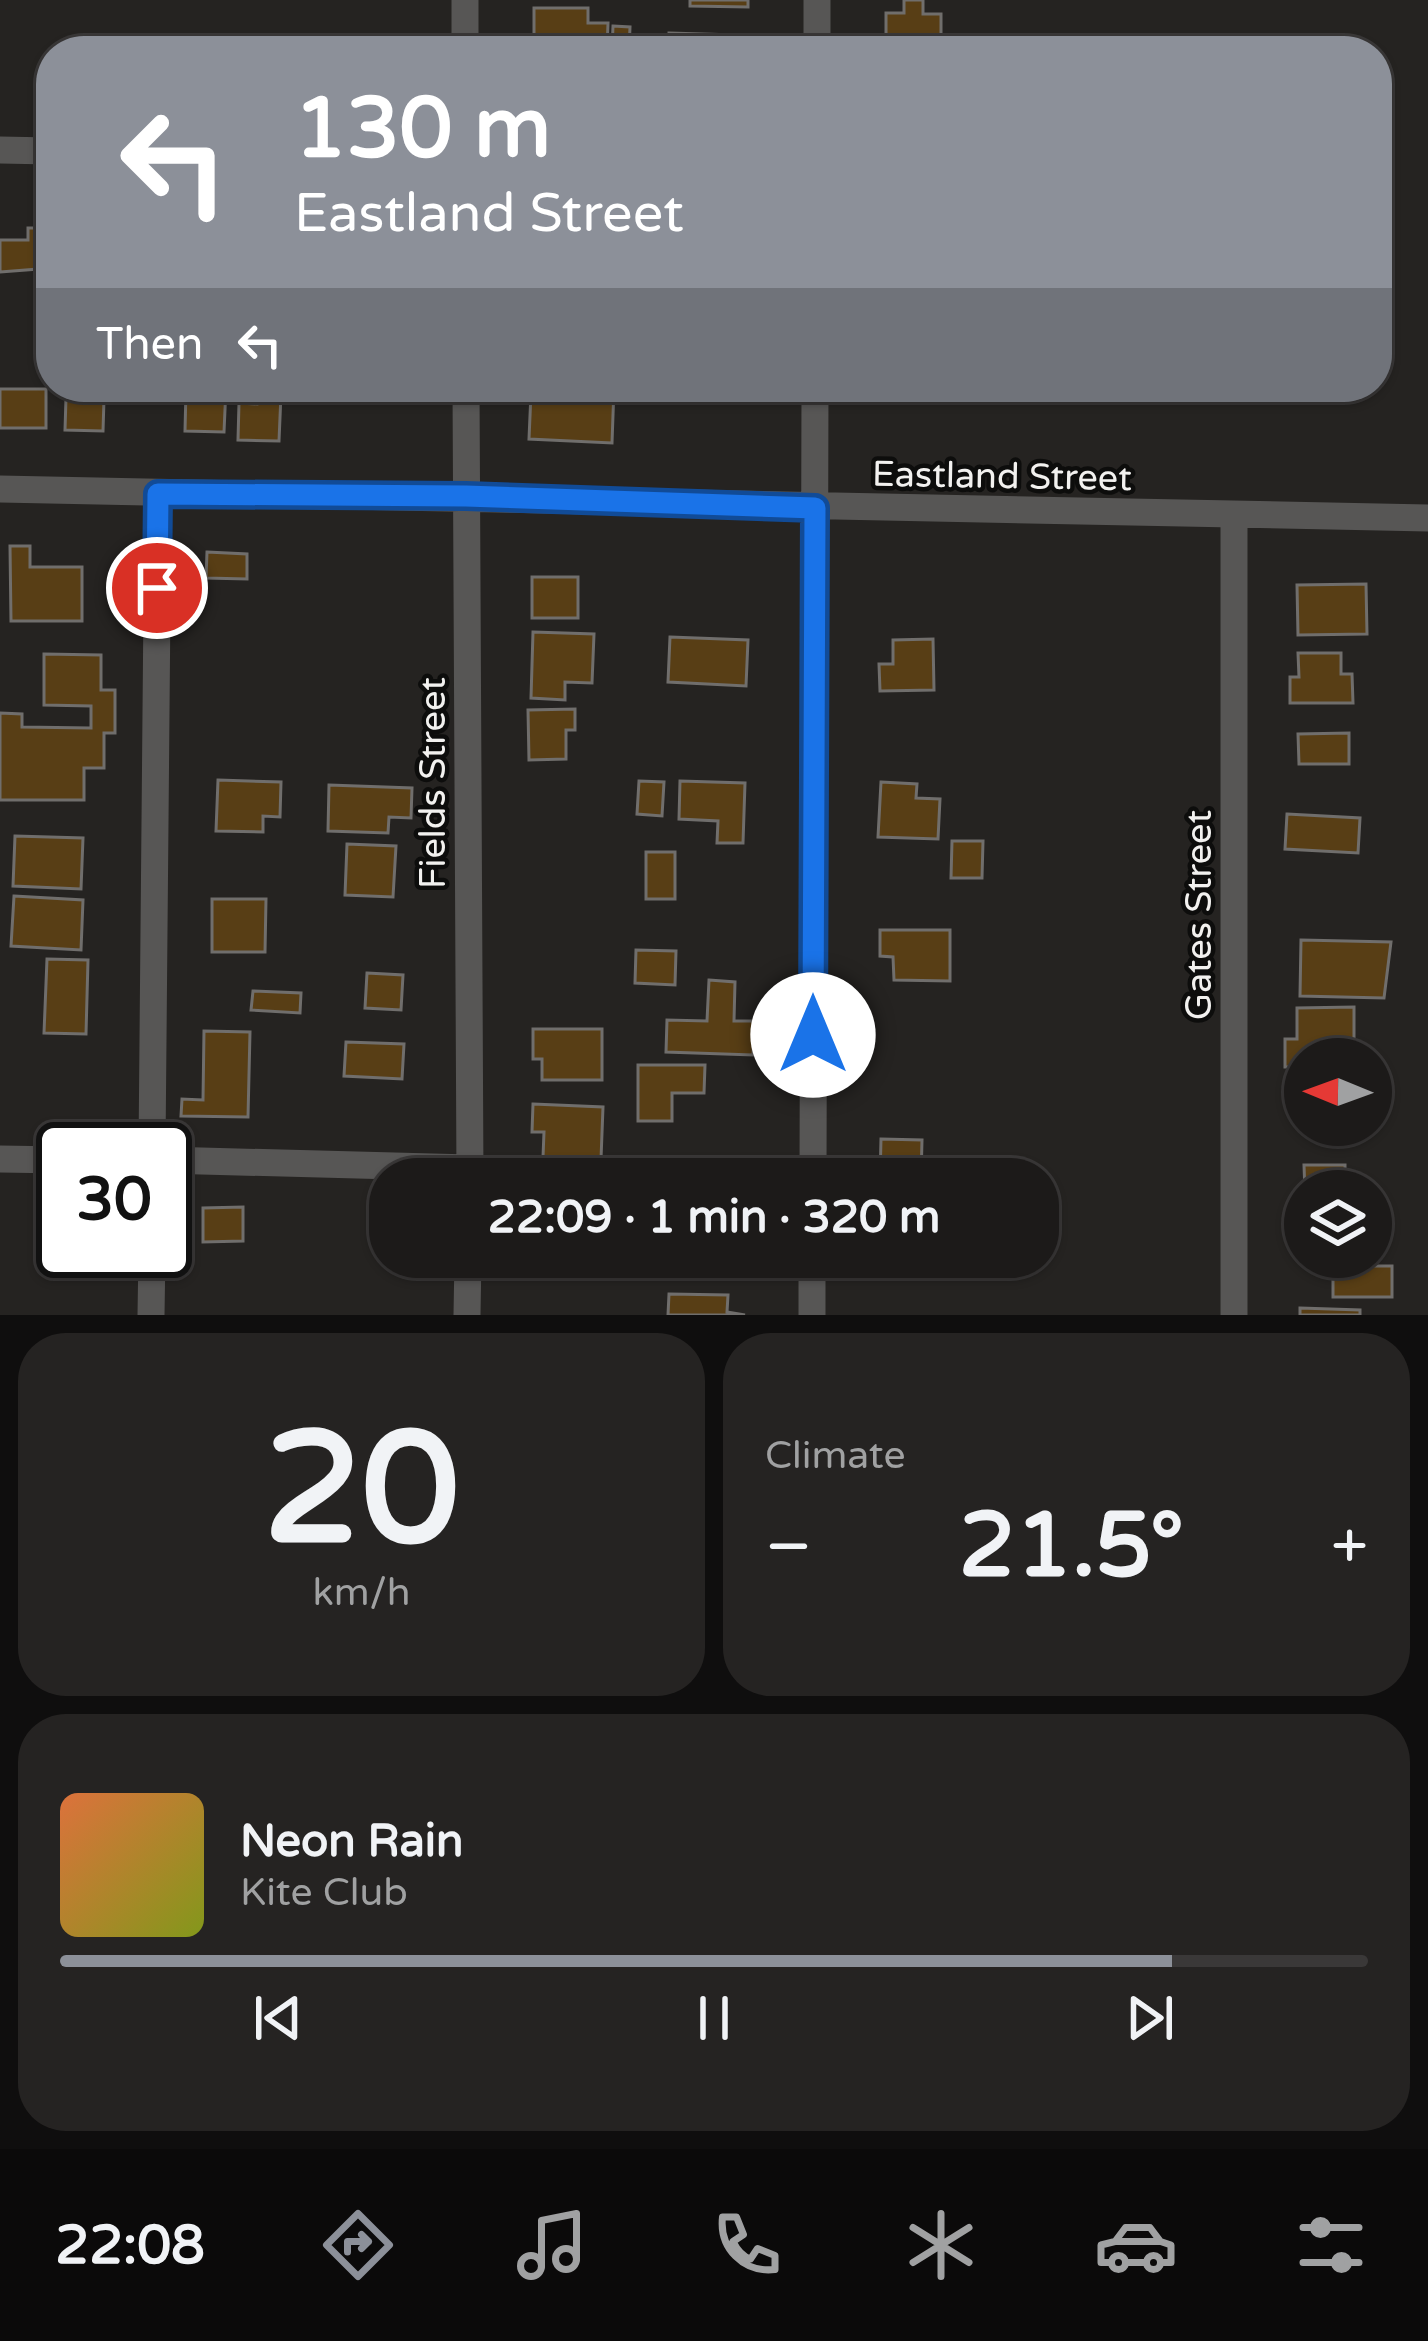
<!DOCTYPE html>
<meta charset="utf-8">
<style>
body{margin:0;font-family:"Varela Round",sans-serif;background:#252322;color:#f1f3f6;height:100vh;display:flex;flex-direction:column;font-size:45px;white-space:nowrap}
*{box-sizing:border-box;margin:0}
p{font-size:39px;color:#a0a1a2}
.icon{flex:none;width:66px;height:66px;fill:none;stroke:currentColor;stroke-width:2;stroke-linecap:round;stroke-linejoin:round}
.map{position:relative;height:1315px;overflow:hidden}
.side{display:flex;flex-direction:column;gap:18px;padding:18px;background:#0f0e0e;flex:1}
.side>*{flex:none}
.guide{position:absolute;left:36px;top:36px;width:1356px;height:366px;border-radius:48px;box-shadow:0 3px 9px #0004,0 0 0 3px #3a3838;background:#8c9099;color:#fff;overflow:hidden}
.needle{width:78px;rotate:271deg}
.fabs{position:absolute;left:1284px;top:1038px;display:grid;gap:24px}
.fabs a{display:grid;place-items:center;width:108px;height:108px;border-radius:50%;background:#1c1a19;box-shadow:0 3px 9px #0004,0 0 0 3px #3a3838;font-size:60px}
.speed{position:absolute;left:36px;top:1122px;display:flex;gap:24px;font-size:60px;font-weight:700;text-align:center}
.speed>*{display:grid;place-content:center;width:156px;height:156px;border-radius:50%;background:#1c1a19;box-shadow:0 3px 9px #0004,0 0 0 3px #3a3838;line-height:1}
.speed .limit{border:6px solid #111;border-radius:18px;background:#fff;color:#111}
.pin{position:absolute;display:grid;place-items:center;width:102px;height:102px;color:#fff;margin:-51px;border:6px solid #fff;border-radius:50%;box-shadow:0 3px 12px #0007}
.me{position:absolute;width:132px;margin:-66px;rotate:0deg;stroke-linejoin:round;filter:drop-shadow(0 0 9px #0008)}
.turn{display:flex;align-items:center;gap:42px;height:252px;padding:0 60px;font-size:54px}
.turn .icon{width:156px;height:156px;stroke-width:2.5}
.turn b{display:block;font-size:84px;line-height:102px}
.then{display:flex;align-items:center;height:114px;padding:0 60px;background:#0003;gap:24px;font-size:45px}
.big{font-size:90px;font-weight:700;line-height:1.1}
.side .card{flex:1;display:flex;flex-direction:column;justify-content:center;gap:18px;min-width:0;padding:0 42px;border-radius:48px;background:#252322}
.side .dial{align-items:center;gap:0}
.dial b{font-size:156px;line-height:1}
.song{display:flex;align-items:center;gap:36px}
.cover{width:144px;height:144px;border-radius:18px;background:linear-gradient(135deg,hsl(20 70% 55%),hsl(70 70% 35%))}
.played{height:12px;border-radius:6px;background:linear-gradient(90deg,#8c9099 85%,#3a3838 85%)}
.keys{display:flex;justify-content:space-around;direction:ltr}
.heat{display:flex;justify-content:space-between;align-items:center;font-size:66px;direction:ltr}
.side .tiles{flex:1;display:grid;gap:18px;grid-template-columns:1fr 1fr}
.card:last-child{grid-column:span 2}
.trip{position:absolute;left:369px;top:1158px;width:690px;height:120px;border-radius:48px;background:#1c1a19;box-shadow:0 3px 9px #0004,0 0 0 3px #3a3838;font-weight:700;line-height:120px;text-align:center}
.dock{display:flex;height:192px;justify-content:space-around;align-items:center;background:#0b0a0a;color:#a0a1a2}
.dock .icon{width:84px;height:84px}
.dock .active{color:#8c9099}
.dock b{font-size:54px;color:#f1f3f6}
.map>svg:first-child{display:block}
.building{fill:#583e15;stroke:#706e6c;stroke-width:3}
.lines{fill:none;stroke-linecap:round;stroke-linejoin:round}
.street{stroke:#575655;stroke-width:27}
.route-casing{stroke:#114b97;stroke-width:30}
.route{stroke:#1a73e8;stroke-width:21}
.labels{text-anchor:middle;stroke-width:9;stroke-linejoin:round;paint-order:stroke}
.street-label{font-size:36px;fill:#f2f1ef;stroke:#0d0d0c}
</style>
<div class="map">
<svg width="1428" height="1315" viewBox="0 0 1428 1315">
<rect width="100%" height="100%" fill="#252321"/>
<path class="building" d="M690 0H748V7L690 6Z
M904 0H923V14H941V51H886V13H904Z
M534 8H588V23H608L607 51H534Z
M613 26 630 27 629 51H612Z
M669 33 735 35V45L750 46V51H669Z
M28 228H51V268L0 272V240H28Z
M209 387H226L224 432 185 431 186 390Z
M588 387H614L612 443 529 439 531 393 587 395Z
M0 389H46V428H0Z
M258 394H281L279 441 238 440 239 403 257 404Z
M66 398 104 399 103 431 65 430Z
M10 546H30V567H82V621H11Z
M207 552 247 554V579L206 578Z
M532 577H578V618H532Z
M1366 584 1367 634 1298 635 1297 585Z
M533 632 594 634 592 683 565 682V700L531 698Z
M670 637 748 640 746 686 668 682Z
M933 639 934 690 880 691 879 664H893V640Z
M1298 653H1341V674H1352L1353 703H1290V677H1299Z
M44 654 101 655V690H115V733H104V768H84V800H0V713L22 714V727L91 728V706L44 705Z
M575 709V730H566V759L529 760 528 710Z
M1349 733V764H1299L1298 734Z
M218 780 281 782 280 817 263 816V832L216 831Z
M639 781 664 782 662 816 637 814Z
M680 781 745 783 743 843H717L718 821 679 819Z
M881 782 917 784 916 798 940 799 938 839 878 837Z
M329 785 412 788 411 818 389 817 388 833 328 831Z
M1287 814 1360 818 1358 853 1285 849Z
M15 836 83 838 81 889 13 886Z
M952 841H983L982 878H951Z
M347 844 396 846 393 897 345 895Z
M646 852H675V899H646Z
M14 896 83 900 81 950 11 946Z
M212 899H266L265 952H212Z
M880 930H950V981L894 980 893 957 880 956Z
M1301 940 1391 942 1384 998 1300 996Z
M636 950 676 951 675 985 635 983Z
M47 959 88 960 86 1034 44 1033Z
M367 973 403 975 401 1010 365 1008Z
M709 980 735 982 734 1021H754L753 1055 666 1052 667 1020 707 1021Z
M253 991 301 993 300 1013 251 1010Z
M1354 1007V1059H1305V1067H1285V1039H1297V1008Z
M533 1029H602V1080H542V1059H533Z
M204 1031 250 1032 248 1117 181 1116 182 1099 203 1100Z
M346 1042 404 1044 402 1079 344 1076Z
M638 1065H705L704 1093H672V1121H638Z
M533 1104 603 1107 601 1159 543 1157 544 1132H532Z
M881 1139 922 1140 921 1179H880Z
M1304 1165H1345V1191L1305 1193Z
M243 1207V1241L203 1242V1208Z
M670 1257H742V1260H670Z
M1333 1266H1392V1297H1333Z
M669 1294 728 1295 727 1312 745 1315H668Z
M1300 1308 1360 1310V1315H1300Z"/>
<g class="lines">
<path class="street" d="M465 51V0
M817 51V0
M0 150 51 151
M466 387 470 1179
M0 489 1428 518
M1234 515V1315
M152 1149 158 495
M0 1159 63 1160
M165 1160 470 1168
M813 1179 815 387
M151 1315 152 1251
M467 1315 468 1257
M812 1315V1257"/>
</g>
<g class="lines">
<defs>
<path id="route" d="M157 588 158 494 466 496 815 508 813 1035"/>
</defs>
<use href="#route" class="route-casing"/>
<use href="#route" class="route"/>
</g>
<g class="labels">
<g class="street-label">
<text transform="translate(1002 475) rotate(1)" y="13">Eastland Street</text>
<text transform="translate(432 783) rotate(-90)" y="13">Fields Street</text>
<text transform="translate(1198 915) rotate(-90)" y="13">Gates Street</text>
</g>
</g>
</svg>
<div class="fabs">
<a><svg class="needle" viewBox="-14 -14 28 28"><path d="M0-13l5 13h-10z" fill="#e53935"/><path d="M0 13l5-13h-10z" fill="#a0a1a2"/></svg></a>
<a><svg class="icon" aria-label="layers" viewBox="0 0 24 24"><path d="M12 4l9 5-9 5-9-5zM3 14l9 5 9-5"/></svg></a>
</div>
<div class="speed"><div class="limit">30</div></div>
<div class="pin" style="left:157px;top:588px;background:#d93025"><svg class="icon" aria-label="arrive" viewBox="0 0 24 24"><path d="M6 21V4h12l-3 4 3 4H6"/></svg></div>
<svg class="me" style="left:813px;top:1035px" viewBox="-20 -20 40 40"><circle r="19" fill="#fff"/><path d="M0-13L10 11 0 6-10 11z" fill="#1a73e8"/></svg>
<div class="trip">22:09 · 1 min · 320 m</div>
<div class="guide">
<div class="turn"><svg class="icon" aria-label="left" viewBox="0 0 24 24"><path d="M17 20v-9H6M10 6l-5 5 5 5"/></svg><div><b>130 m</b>Eastland Street</div></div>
<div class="then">Then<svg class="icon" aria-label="left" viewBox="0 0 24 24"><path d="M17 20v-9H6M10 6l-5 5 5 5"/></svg></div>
</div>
</div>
<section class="side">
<div class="tiles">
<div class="card dial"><b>20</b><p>km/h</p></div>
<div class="card"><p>Climate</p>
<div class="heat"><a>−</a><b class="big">21.5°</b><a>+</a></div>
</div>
<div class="card">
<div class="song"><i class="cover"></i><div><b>Neon Rain</b><p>Kite Club</p></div></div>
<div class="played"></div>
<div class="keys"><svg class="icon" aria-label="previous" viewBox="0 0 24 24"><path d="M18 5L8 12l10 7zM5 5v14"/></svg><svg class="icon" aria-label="pause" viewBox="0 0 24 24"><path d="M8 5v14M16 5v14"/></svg><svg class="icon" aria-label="next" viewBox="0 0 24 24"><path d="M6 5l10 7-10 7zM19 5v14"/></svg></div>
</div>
</div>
</section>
<nav class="dock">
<b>22:08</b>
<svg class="icon active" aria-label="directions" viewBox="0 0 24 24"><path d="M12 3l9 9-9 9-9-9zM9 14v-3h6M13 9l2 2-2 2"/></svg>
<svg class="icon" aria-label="music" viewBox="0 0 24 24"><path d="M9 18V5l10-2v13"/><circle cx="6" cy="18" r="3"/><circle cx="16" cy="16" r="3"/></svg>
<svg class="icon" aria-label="phone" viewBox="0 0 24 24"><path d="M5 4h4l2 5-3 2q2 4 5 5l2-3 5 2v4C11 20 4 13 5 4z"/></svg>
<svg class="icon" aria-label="climate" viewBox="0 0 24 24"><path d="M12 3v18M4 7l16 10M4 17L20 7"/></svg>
<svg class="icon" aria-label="car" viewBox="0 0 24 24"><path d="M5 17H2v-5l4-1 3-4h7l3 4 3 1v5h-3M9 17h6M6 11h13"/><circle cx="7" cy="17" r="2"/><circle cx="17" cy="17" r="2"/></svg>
<svg class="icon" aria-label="filters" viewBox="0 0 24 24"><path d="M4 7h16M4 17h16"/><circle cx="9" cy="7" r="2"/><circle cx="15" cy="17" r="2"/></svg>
</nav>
